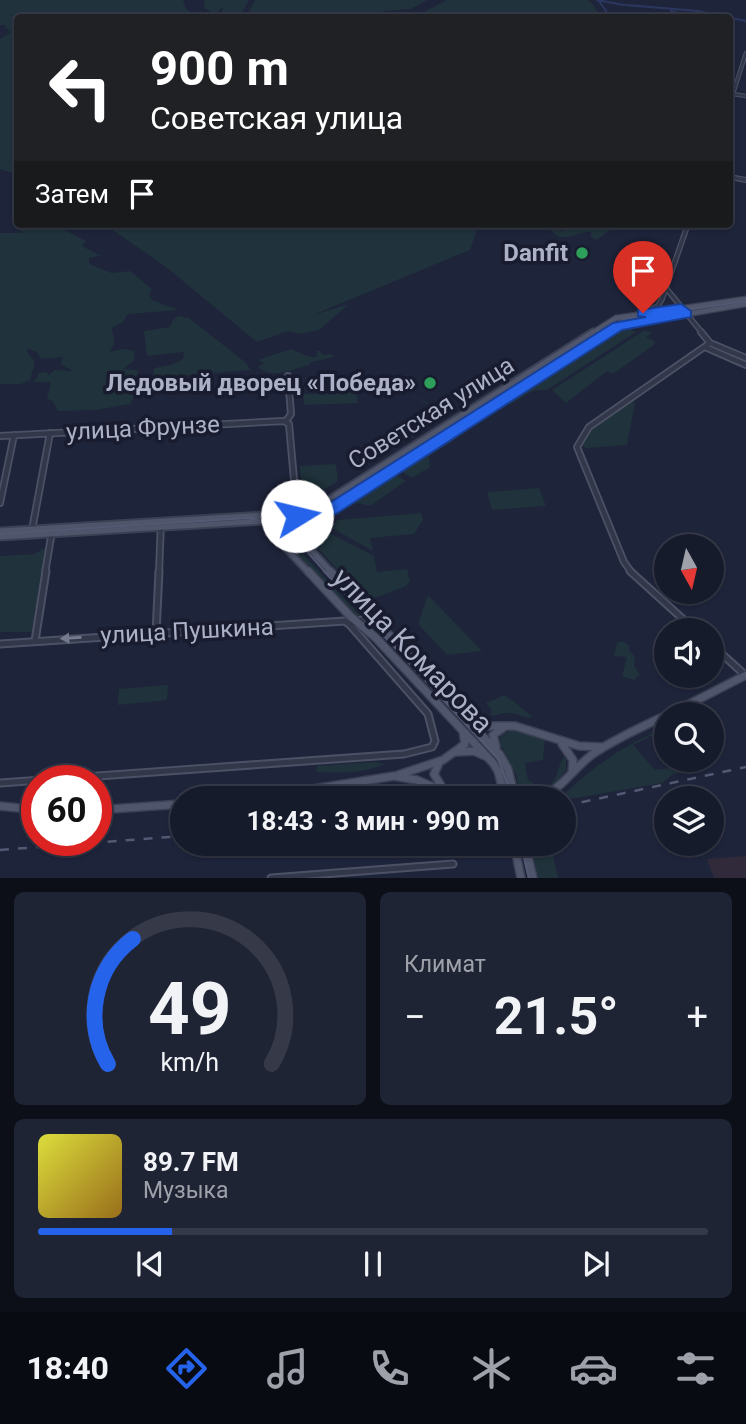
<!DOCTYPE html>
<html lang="ru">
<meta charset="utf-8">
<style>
body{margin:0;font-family:Roboto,sans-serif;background:#1f2434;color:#f1f3f6;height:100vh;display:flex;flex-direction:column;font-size:26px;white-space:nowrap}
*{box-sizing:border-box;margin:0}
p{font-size:23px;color:#9ea1a9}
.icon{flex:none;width:38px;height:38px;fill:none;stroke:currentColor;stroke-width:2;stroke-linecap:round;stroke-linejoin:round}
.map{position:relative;height:878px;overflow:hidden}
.sheet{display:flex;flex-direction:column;gap:14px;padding:14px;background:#0c0f18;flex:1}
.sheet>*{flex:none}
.hud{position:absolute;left:14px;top:14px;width:719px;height:214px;border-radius:7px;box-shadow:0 2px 5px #0004,0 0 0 2px #353948;background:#202124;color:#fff;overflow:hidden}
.needle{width:46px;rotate:172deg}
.tools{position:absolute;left:654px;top:534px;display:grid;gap:14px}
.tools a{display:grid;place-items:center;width:70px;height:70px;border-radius:50%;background:#161b2c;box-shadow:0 2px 5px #0004,0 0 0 2px #353948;font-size:35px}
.speed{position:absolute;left:21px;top:765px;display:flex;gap:14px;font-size:35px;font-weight:700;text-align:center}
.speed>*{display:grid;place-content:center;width:91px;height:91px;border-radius:50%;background:#161b2c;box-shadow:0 2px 5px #0004,0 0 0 2px #353948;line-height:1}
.speed .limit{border:10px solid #d22;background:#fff;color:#111}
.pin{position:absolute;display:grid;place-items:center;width:60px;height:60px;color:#fff;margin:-72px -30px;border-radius:50% 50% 50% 0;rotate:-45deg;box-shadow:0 0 7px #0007}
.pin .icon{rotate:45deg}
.me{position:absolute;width:77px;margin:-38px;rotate:81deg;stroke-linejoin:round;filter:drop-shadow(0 0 5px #0008)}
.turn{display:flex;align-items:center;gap:24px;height:147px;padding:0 21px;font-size:32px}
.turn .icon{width:91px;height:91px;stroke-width:2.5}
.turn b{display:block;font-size:49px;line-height:60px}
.then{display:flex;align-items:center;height:66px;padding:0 21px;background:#0003;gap:14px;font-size:26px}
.big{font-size:52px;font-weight:700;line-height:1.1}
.sheet .card{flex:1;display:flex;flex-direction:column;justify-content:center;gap:10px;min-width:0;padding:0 24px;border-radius:10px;background:#1f2434}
.sheet .dial{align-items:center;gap:0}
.dial svg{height:182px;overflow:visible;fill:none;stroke:#353948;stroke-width:7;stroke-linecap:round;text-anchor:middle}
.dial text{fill:#f1f3f6;stroke:none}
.song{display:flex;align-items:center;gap:21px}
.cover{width:84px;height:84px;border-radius:10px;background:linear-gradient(135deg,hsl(60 70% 55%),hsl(40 70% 35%))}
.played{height:7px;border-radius:4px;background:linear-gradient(90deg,#2563eb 20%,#353948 20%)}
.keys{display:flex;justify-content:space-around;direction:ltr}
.heat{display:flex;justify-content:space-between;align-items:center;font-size:38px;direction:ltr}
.sheet .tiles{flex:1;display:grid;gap:14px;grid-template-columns:1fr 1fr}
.card:last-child{grid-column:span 2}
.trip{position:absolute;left:170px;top:786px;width:406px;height:70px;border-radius:35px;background:#161b2c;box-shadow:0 2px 5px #0004,0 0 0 2px #353948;font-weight:700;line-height:70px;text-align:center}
.tab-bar{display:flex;height:112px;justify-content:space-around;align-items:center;background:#090b12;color:#9ea1a9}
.tab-bar .icon{width:49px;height:49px}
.tab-bar .active{color:#2563eb}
.tab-bar b{font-size:32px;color:#f1f3f6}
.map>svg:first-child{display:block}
.medical{fill:#302a3b}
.green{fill:#20323b}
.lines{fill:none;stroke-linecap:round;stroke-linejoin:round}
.stream{stroke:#2c375f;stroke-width:2}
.minor-far3-casing{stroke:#4c5165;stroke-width:4.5}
.minor-far2-casing{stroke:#4c5165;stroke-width:6}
.minor-far1-casing{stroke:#4c5165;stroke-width:8}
.minor-casing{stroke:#4c5165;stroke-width:9}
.major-far2-casing{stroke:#3b4054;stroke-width:7}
.major-far1-casing{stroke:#3b4054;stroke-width:9}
.major-casing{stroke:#3b4054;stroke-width:10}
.minor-far3{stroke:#32374a;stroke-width:2.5}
.minor-far2{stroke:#32374a;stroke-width:3.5}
.minor-far1{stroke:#32374a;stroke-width:4.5}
.minor{stroke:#32374a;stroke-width:5}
.major-far2{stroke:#4f556b;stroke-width:4.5}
.major-far1{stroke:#4f556b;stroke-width:5}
.major{stroke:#4f556b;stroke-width:7}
.tram-far1{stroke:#535972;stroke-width:2}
.tram{stroke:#535972;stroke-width:2.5}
.rail{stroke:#535972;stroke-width:2.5;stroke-dasharray:9 9;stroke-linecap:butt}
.oneway{fill:#757a8f}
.route{fill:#2563eb;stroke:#184099;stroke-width:2}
.leisure-dot{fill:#2e9e5b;stroke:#181c2e;stroke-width:2.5}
.labels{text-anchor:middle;stroke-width:7;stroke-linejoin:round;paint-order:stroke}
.poi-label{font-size:24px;font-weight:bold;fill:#acb1c7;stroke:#181c2e;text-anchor:end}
.street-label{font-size:24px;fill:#acb1c7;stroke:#181c2e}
.near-street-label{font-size:28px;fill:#acb1c7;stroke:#181c2e}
</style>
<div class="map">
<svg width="746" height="878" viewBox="0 0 746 878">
<rect width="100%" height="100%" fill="#1e243a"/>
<path class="medical" d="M746 856V878H714L707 859Z"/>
<path class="green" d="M0 0H183L186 9 200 17 18 18 17 175 0 169V39L10 33 5 25H0Z
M205 0H249L240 17H225L220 15 223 7 215 14 204 8Z
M255 0H428L410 9 385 11 360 17H246Z
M447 0H586L590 1 601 17H414Z
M18 224H52L86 241 82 246 101 256 89 258V264L112 273 130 271 152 289 149 295 152 300 179 310 128 314 123 322 112 328C113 338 117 343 109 352L124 349 134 351 135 360 123 369 138 370 136 383 124 387 137 390 130 404 96 410 58 411 53 401 47 399 51 382H34L39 373 46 372 49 375 55 370 73 371 61 364 63 357 41 359 37 352 27 348 28 353 35 362 30 380 21 384H0V233H23L14 227Z
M104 224H453L472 227 476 232 470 250 313 315 349 304 319 330 300 334 288 331 257 342 166 267Z
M573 224H612L609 231 596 240 591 237V232C575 231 563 246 551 230L552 228 562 231Z
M179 316 189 318 245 362 251 370 187 375 182 382 168 381 164 384 153 381 154 368 171 365 183 359 184 352 147 356 144 331 170 327 173 319Z
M625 327 636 332 547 390H534L511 404 506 402 608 334Z
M645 330 652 333 646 337 654 341V345L613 374 607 371 566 403 552 390Z
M291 349 310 357H317V351H320L323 355 331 354 334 357 311 362 310 365C292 368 275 381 258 367L264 363 258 360Z
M404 391 449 414 396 447 393 439 439 411Z
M356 392 358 403 304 405 303 394Z
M633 401 635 403 627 445 586 448 579 445 589 428 623 405 626 406Z
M460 430 465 433 429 456 430 467 412 478 399 470Z
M336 464 338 481 306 501 302 497 300 466Z
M395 474 406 481 370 506 357 503 344 507Z
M539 488 546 506 492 510 487 492Z
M421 513 423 520 414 534 370 538 373 551 330 527 338 520Z
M278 529 281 531 362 617 351 615 273 531Z
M325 531 374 556 377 572 407 569 410 581 406 586 367 601 313 543V539Z
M45 547 32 632H0V556L35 554Z
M428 595 482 651 447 655 418 624Z
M622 641 629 645V650L635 657 634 666 640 675 634 680 622 676 627 657 614 656 617 643Z
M168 685 167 700 118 705 119 689Z
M505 695 533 717C523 720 519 713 509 713 502 712 499 717 491 715V709L486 703Z
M667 726V728L633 745 655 770 692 765 693 771 673 774 662 783 576 798H560C596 764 622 747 667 726Z
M511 730H523L545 739 543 760 525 763 528 780 541 788C560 785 555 769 564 757L566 759V770L551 789 520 794 516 774 499 742 501 735Z
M375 762 385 764C363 774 340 773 316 772L317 766Z
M553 855 558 878H538L533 856Z"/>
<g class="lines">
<path class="stream" d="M597 0 624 5
M599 1 611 18
M626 5 698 11 746 21
M671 11 683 14"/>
<defs>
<path id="minor-far3" d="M733 94 746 96
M730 103 746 53"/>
<path id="minor-far2" d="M730 177 746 180
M666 288 703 334
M643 313 658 306 662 299 688 224"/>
<path id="minor-far1" d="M710 343 746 358
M705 347 746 365
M286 421 291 414 288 376
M0 436 284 421 289 424 297 513
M0 503 14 435
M32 530 50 433
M45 573 52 531
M159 573 161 521
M632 573 624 562 577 447 589 427 710 343 701 332"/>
<path id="minor" d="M630 571 695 630
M156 633 159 571
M35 641 46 571
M0 644 345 621 350 625 371 616
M712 645 745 675
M0 783 404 754 432 747 435 741 428 714 350 625
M271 878 453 864"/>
<path id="major-far2" d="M591 334 616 318 746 299
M606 334 618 326 746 304"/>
<path id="major-far1" d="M297 513 300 538 332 573
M268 514 271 532 309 573
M0 531 297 513 314 509 593 332
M300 532 608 332
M0 537 298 519 320 514"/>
<path id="major" d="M308 571 350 616 376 638 493 763 498 771 505 798
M330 571 500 755 508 769 515 798
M670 714 746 675
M476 726H515L579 746 602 747
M562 744 573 760 572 772
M496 747 493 735 503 728
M457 752 474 751 485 756
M440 761 434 774 443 789
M398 775 443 760 465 744 463 731
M258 798 394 776 417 780 459 798
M538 798C562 790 573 768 593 754 616 738 642 727 667 715
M0 806 37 810
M96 810 182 804
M514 844 521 878
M525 844 533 878"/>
</defs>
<use href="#minor-far3" class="minor-far3-casing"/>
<use href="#minor-far2" class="minor-far2-casing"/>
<use href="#minor-far1" class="minor-far1-casing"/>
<use href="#minor" class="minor-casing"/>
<use href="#major-far2" class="major-far2-casing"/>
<use href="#major-far1" class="major-far1-casing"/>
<use href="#major" class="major-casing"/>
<use href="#minor-far3" class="minor-far3"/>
<use href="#minor-far2" class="minor-far2"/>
<use href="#minor-far1" class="minor-far1"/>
<use href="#minor" class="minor"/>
<use href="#major-far2" class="major-far2"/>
<use href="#major-far1" class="major-far1"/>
<use href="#major" class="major"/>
<path class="tram-far1" d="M247 518C289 523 299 544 326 573
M0 534 311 514
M293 542 291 533 309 518 611 325 626 319 746 301"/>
<path class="tram" d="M324 571 499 760 512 798
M521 844 529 878"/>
<path class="rail" d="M564 806 746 767
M0 850 182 836"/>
</g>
<defs><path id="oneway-solid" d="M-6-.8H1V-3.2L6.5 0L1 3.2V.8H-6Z" transform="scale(1.75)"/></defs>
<use class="oneway" href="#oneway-solid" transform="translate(71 638) rotate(176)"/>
<path class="route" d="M681 304 691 311V317L622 330 336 514 298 524 289 519 291 512H308L323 507 613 323 646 317 638 316V310Z"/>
<g class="leisure-dot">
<circle cx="582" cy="253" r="7"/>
<circle cx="430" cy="383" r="7"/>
</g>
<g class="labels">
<g class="poi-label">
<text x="568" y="261">Danfit</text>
<text x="416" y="391">Ледовый дворец «Победа»</text>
</g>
<g class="street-label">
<text transform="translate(431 413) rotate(-32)" y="8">Советская улица</text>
<text transform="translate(143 428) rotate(-3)" y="8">улица Фрунзе</text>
<text transform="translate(187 631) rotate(-3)" y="8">улица Пушкина</text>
</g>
<g class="near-street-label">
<text transform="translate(413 650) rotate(46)" y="10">улица Комарова</text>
</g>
</g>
</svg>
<div class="tools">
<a><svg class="needle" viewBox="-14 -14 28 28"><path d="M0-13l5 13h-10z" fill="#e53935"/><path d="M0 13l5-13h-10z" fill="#9ea1a9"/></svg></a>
<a><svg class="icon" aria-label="sound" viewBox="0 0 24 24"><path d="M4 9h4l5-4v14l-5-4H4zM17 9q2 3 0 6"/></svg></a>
<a><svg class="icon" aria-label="search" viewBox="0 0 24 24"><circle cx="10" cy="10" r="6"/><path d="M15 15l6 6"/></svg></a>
<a><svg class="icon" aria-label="layers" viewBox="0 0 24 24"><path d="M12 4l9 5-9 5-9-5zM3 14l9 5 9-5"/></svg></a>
</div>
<div class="speed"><div class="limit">60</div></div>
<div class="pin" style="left:643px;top:313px;background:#d93025"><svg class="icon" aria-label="arrive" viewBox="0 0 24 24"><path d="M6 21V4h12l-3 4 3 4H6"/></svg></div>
<svg class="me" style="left:297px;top:516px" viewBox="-20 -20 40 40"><circle r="19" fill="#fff"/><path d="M0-13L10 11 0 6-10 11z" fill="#2563eb"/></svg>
<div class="trip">18:43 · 3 мин · 990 m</div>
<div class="hud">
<div class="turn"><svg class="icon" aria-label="left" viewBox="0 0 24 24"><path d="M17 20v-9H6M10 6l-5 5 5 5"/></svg><div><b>900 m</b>Советская улица</div></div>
<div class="then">Затем<svg class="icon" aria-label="arrive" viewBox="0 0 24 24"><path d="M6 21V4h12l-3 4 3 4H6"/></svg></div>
</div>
</div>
<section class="sheet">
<div class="tiles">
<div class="card dial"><svg viewBox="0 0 100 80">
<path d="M14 69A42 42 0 1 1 86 69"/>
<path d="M14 69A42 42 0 0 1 25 14" stroke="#2563eb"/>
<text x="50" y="56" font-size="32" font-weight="700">49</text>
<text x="50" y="72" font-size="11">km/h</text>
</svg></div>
<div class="card"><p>Климат</p>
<div class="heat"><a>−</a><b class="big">21.5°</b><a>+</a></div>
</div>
<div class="card">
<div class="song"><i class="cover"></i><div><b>89.7 FM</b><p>Музыка</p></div></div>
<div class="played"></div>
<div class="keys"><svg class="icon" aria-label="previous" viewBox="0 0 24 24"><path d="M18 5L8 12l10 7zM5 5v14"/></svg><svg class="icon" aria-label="pause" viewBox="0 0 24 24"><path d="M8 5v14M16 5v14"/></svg><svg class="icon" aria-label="next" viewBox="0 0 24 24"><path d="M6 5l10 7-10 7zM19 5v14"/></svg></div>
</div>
</div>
</section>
<nav class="tab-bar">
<b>18:40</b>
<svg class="icon active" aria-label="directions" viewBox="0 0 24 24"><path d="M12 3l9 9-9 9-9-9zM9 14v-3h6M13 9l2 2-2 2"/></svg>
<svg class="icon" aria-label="music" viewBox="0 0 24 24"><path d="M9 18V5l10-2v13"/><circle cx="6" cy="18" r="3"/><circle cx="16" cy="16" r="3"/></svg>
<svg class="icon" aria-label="phone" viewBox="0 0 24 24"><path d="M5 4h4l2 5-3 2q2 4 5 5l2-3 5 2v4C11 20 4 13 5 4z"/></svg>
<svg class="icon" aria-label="climate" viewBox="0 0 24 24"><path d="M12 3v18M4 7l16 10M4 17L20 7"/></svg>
<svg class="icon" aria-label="car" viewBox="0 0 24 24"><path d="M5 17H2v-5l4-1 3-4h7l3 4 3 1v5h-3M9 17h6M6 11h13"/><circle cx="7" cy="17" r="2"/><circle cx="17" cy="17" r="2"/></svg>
<svg class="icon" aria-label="filters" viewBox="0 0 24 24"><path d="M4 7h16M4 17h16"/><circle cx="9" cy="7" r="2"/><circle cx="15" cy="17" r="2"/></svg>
</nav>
